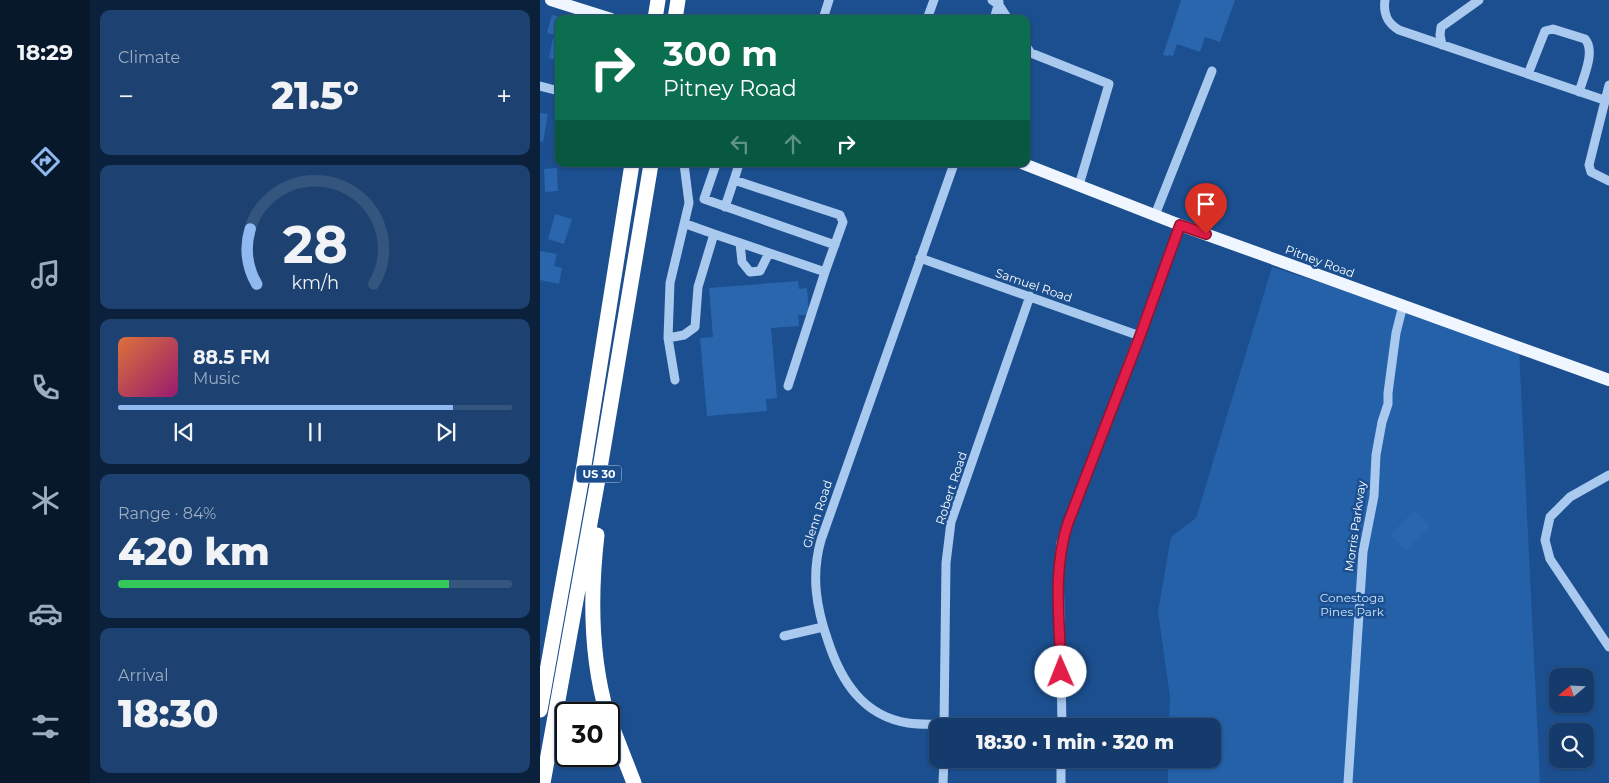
<!DOCTYPE html>
<html lang="en">
<head>
<meta charset="utf-8">
<style>
  body { margin:0; font-family:Montserrat,sans-serif; background:#1d4271; color:#f1f3f6; height:100vh; display:flex; flex-direction:column; font-size:19px; white-space:nowrap }
  * { box-sizing:border-box; margin:0 }
  p { font-size:16px; color:#9dadc1 }
  .icon { flex:none; width:28px; height:28px; fill:none; stroke:currentColor; stroke-width:2; stroke-linecap:round; stroke-linejoin:round }
  .map { position:relative; flex:1; overflow:hidden }
  .drawer { display:flex; flex-direction:column; gap:10px; padding:10px; background:#0b203b; width:450px }
  .drawer>* { flex:none }
  .hud { position:absolute; left:15px; top:15px; width:475px; height:152px; border-radius:10px; box-shadow:0 1px 4px #0004,0 0 0 1px #33557e; background:#0b6e4f; color:#fff; overflow:hidden }
  .needle { width:32px; rotate:251deg }
  .controls { position:absolute; left:1009px; top:668px; display:grid; gap:10px }
  .controls a { display:grid; place-items:center; width:45px; height:45px; border-radius:10px; background:#143b6b; box-shadow:0 1px 4px #0004,0 0 0 1px #33557e; font-size:25px }
  .speed { position:absolute; left:15px; top:702px; display:flex; gap:10px; font-size:25px; font-weight:700; text-align:center }
  .speed>* { display:grid; place-content:center; width:65px; height:65px; border-radius:50%; background:#143b6b; box-shadow:0 1px 4px #0004,0 0 0 1px #33557e; line-height:1 }
  .speed .limit { border:2px solid #111; border-radius:8px; background:#fff; color:#111 }
  .pin { position:absolute; display:grid; place-items:center; width:42px; height:42px; color:#fff; margin:-51px -21px; border-radius:50% 50% 50% 0; rotate:-45deg; box-shadow:0 0 5px #0007 }
  .pin .icon { rotate:45deg }
  .me { position:absolute; width:55px; margin:-28px; rotate:359deg; stroke-linejoin:round; filter:drop-shadow(0 0 4px #0008) }
  .turn { display:flex; align-items:center; gap:18px; height:105px; padding:0 25px; font-size:22px }
  .turn .icon { width:65px; height:65px; stroke-width:2.5 }
  .turn b { display:block; font-size:35px; line-height:42px }
  .lanes { display:flex; align-items:center; height:48px; padding:0 25px; background:#0003; justify-content:center; gap:25px; direction:ltr }
  .lanes .off { opacity:.35 }
  .big { font-size:38px; font-weight:800; line-height:1.1 }
  .drawer .card { flex:1; display:flex; flex-direction:column; justify-content:center; gap:8px; min-width:0; padding:0 18px; border-radius:10px; background:#1d4271 }
  .drawer .dial { align-items:center; gap:0 }
  .dial svg { height:130px; overflow:visible; fill:none; stroke:#33557e; stroke-width:7; stroke-linecap:round; text-anchor:middle }
  .dial text { fill:#f1f3f6; stroke:none }
  .song { display:flex; align-items:center; gap:15px }
  .cover { width:60px; height:60px; border-radius:8px; background:linear-gradient(135deg,hsl(20 70% 55%),hsl(320 70% 35%)) }
  .played { height:5px; border-radius:2px; background:linear-gradient(90deg,#90b9f0 85%,#33557e 85%) }
  .keys { display:flex; justify-content:space-around; direction:ltr }
  .heat { display:flex; justify-content:space-between; align-items:center; font-size:28px; direction:ltr }
  .charge { height:8px; border-radius:4px; background:linear-gradient(90deg,#34c759 84%,#33557e 0) }
  .trip { position:absolute; left:389px; top:718px; width:292px; height:50px; border-radius:10px; background:#143b6b; box-shadow:0 1px 4px #0004,0 0 0 1px #33557e; font-weight:800; line-height:50px; text-align:center }
  main { display:flex; flex:1; min-height:0 }
  .tabs { display:flex; flex-direction:column; width:90px; justify-content:space-around; align-items:center; background:#08182b; color:#9dadc1 }
  .tabs .icon { width:35px; height:35px }
  .tabs .active { color:#90b9f0 }
  .tabs b { font-size:22px; color:#f1f3f6 }
  .map>svg:first-child { display:block }
  .green { fill:#2461a8 }
  .building { fill:#2a66ad }
  .lines { fill:none; stroke-linecap:round; stroke-linejoin:round }
  .minor { stroke:#a9c9ee; stroke-width:9 }
  .major { stroke:#f0f6ff; stroke-width:12 }
  .highway { stroke:#fff; stroke-width:15 }
  .route-casing { stroke:#92132f; stroke-width:12 }
  .route { stroke:#e11d48; stroke-width:9 }
  .labels { text-anchor:middle; dominant-baseline:central; stroke-width:5; stroke-linejoin:round; paint-order:stroke }
  .shield { fill:#1b4f8f; stroke:#bbcadd; stroke-width:1 }
  .shield-label { font-size:11px; font-weight:bold; fill:#fff }
  .street-label { font-size:12px; fill:#fff; stroke:#1b4f8f }
  .park-label { font-size:12px; fill:#cfe3fa; stroke:#1b4f8f }
</style>
</head>
<body>
<main>
<nav class="tabs">
<b>18:29</b>
<svg class="icon active" aria-label="directions" viewBox="0 0 24 24"><path d="M12 3l9 9-9 9-9-9zM9 14v-3h6M13 9l2 2-2 2"/></svg>
<svg class="icon" aria-label="music" viewBox="0 0 24 24"><path d="M9 18V5l10-2v13"/><circle cx="6" cy="18" r="3"/><circle cx="16" cy="16" r="3"/></svg>
<svg class="icon" aria-label="phone" viewBox="0 0 24 24"><path d="M5 4h4l2 5-3 2q2 4 5 5l2-3 5 2v4C11 20 4 13 5 4z"/></svg>
<svg class="icon" aria-label="climate" viewBox="0 0 24 24"><path d="M12 3v18M4 7l16 10M4 17L20 7"/></svg>
<svg class="icon" aria-label="car" viewBox="0 0 24 24"><path d="M5 17H2v-5l4-1 3-4h7l3 4 3 1v5h-3M9 17h6M6 11h13"/><circle cx="7" cy="17" r="2"/><circle cx="17" cy="17" r="2"/></svg>
<svg class="icon" aria-label="filters" viewBox="0 0 24 24"><path d="M4 7h16M4 17h16"/><circle cx="9" cy="7" r="2"/><circle cx="15" cy="17" r="2"/></svg>
</nav>
<section class="drawer">
<div class="card"><p>Climate</p>
<div class="heat"><a>−</a><b class="big">21.5°</b><a>+</a></div>
</div>
<div class="card dial"><svg viewBox="0 0 100 80">
<path d="M14 69A42 42 0 1 1 86 69"/>
<path d="M14 69A42 42 0 0 1 10 35" stroke="#90b9f0"/>
<text x="50" y="56" font-size="32" font-weight="700">28</text>
<text x="50" y="72" font-size="11">km/h</text>
</svg></div>
<div class="card">
<div class="song"><i class="cover"></i><div><b>88.5 FM</b><p>Music</p></div></div>
<div class="played"></div>
<div class="keys"><svg class="icon" aria-label="previous" viewBox="0 0 24 24"><path d="M18 5L8 12l10 7zM5 5v14"/></svg><svg class="icon" aria-label="pause" viewBox="0 0 24 24"><path d="M8 5v14M16 5v14"/></svg><svg class="icon" aria-label="next" viewBox="0 0 24 24"><path d="M6 5l10 7-10 7zM19 5v14"/></svg></div>
</div>
<div class="card"><p>Range · 84%</p><b class="big">420 km</b><div class="charge"></div></div>
<div class="card"><p>Arrival</p><b class="big">18:30</b></div>
</section>
<div class="map">
<svg width="1069" height="783" viewBox="0 0 1069 783">
  <rect width="100%" height="100%" fill="#1b4f8f"/>
  <path class="green" d="M732 267 979 347 1000 783H628V759H672V726H629L630 697 618 612 631 537 656 518Z"/>
  <path class="building" d="M641 0H695L680 42 665 37 660 52 637 44 633 56 629 55 628 56 623 55Z
    M12 15 23 18 19 19V36L7 33Z
    M13 38 19 39V61L9 58Z
    M0 113 8 114 3 142 0 141Z
    M17 168 18 191 5 192 4 169Z
    M15 214 32 219 24 244 8 239Z
    M0 251 17 254 14 266 22 268 19 284 0 280Z
    M258 281 259 289 267 288 269 315H258L259 326 231 328 237 398 226 399 227 411 167 416 160 338 173 337 169 288Z
    M874 511 890 526 866 550 850 535Z"/>
  <g class="lines">
    <path class="minor" d="M452 0 459 5 468 19
      M845 0C843 14 847 23 859 30L1064 100
      M283 19 289 0
      M387 19 394 0
      M454 19 459 2
      M902 45 900 35 901 27 939 0
      M486 46 491 53 569 84 539 185
      M988 74 1005 31 1013 29 1045 39C1056 51 1043 78 1039 92
      M1069 85 1049 165 1051 172 1069 181
      M0 86 19 91
      M144 164 149 203 130 283 128 338 144 335 155 327 158 287 174 234 285 272 303 222 300 215 194 180 199 164
      M176 164 164 199 295 245
      M414 164 281 540C271 575 276 607 288 641 301 681 323 716 368 723 381 725 394 724 407 724 436 725 465 726 494 726
      M185 207 194 180
      M615 215 672 71
      M146 224 174 234
      M200 243 202 262 210 272 220 271 229 253
      M380 258 600 336
      M128 338 135 380
      M248 386 285 272
      M1069 475 1030 497 1010 517 1005 540 1010 559 1069 647
      M244 636 283 627
      M404 726 406 563 411 522 490 296
      M522 726 519 564 521 543 640 225
      M403 783 404 759
      M521 783V759
      M808 783 823 552 834 496 836 455 842 422 848 404V393L856 333 863 305"/>
    <path class="major" d="M11 0 71 19
      M484 164 640 225 1069 380"/>
    <path class="highway" d="M115 19 118 0
      M135 19 138 0
      M57 535C50 595 50 655 67 714
      M0 710 44 465 92 164
      M69 719 94 783
      M3 783 60 468 111 164"/>
  </g>
  <g class="lines">
    <defs>
      <path id="route" d="M521 672C520 623 512 570 528 523L600 336 640 225 666 234"/>
    </defs>
    <use href="#route" class="route-casing"/>
    <use href="#route" class="route"/>
  </g>
  <g class="labels">
    <rect class="shield" x="36.5" y="465.5" width="45" height="17" rx="4"/>
    <g class="shield-label">
      <text x="59" y="474">US 30</text>
    </g>
    <g class="street-label">
      <text transform="translate(780 261) rotate(20)">Pitney Road</text>
      <text transform="translate(494 285) rotate(19)">Samuel Road</text>
      <text transform="translate(411 488) rotate(-72)">Robert Road</text>
      <text transform="translate(277 514) rotate(-72)">Glenn Road</text>
      <text transform="translate(815 526) rotate(-82)">Morris Parkway</text>
    </g>
    <g class="park-label">
      <text x="812" y="597">Conestoga<tspan x="812" dy="14">Pines Park</tspan></text>
    </g>
  </g>
</svg>
<div class="controls">
<a><svg class="needle" viewBox="-14 -14 28 28"><path d="M0-13l5 13h-10z" fill="#e53935"/><path d="M0 13l5-13h-10z" fill="#9dadc1"/></svg></a>
<a><svg class="icon" aria-label="search" viewBox="0 0 24 24"><circle cx="10" cy="10" r="6"/><path d="M15 15l6 6"/></svg></a>
</div>
<div class="speed"><div class="limit">30</div></div>
<div class="pin" style="left:666px;top:234px;background:#d93025"><svg class="icon" aria-label="arrive" viewBox="0 0 24 24"><path d="M6 21V4h12l-3 4 3 4H6"/></svg></div>
<svg class="me" style="left:521px;top:672px" viewBox="-20 -20 40 40"><circle r="19" fill="#fff"/><path d="M0-13L10 11 0 6-10 11z" fill="#e11d48"/></svg>
<div class="trip">18:30 · 1 min · 320 m</div>
<div class="hud">
<div class="turn"><svg class="icon" aria-label="right" viewBox="0 0 24 24"><path d="M7 20v-9h11M14 6l5 5-5 5"/></svg><div><b>300 m</b>Pitney Road</div></div>
<div class="lanes"><svg class="icon off" aria-label="left" viewBox="0 0 24 24"><path d="M17 20v-9H6M10 6l-5 5 5 5"/></svg><svg class="icon off" aria-label="ahead" viewBox="0 0 24 24"><path d="M12 20V5M6 11l6-6 6 6"/></svg><svg class="icon" aria-label="right" viewBox="0 0 24 24"><path d="M7 20v-9h11M14 6l5 5-5 5"/></svg></div>
</div>
</div>
</main>
</body>
</html>
